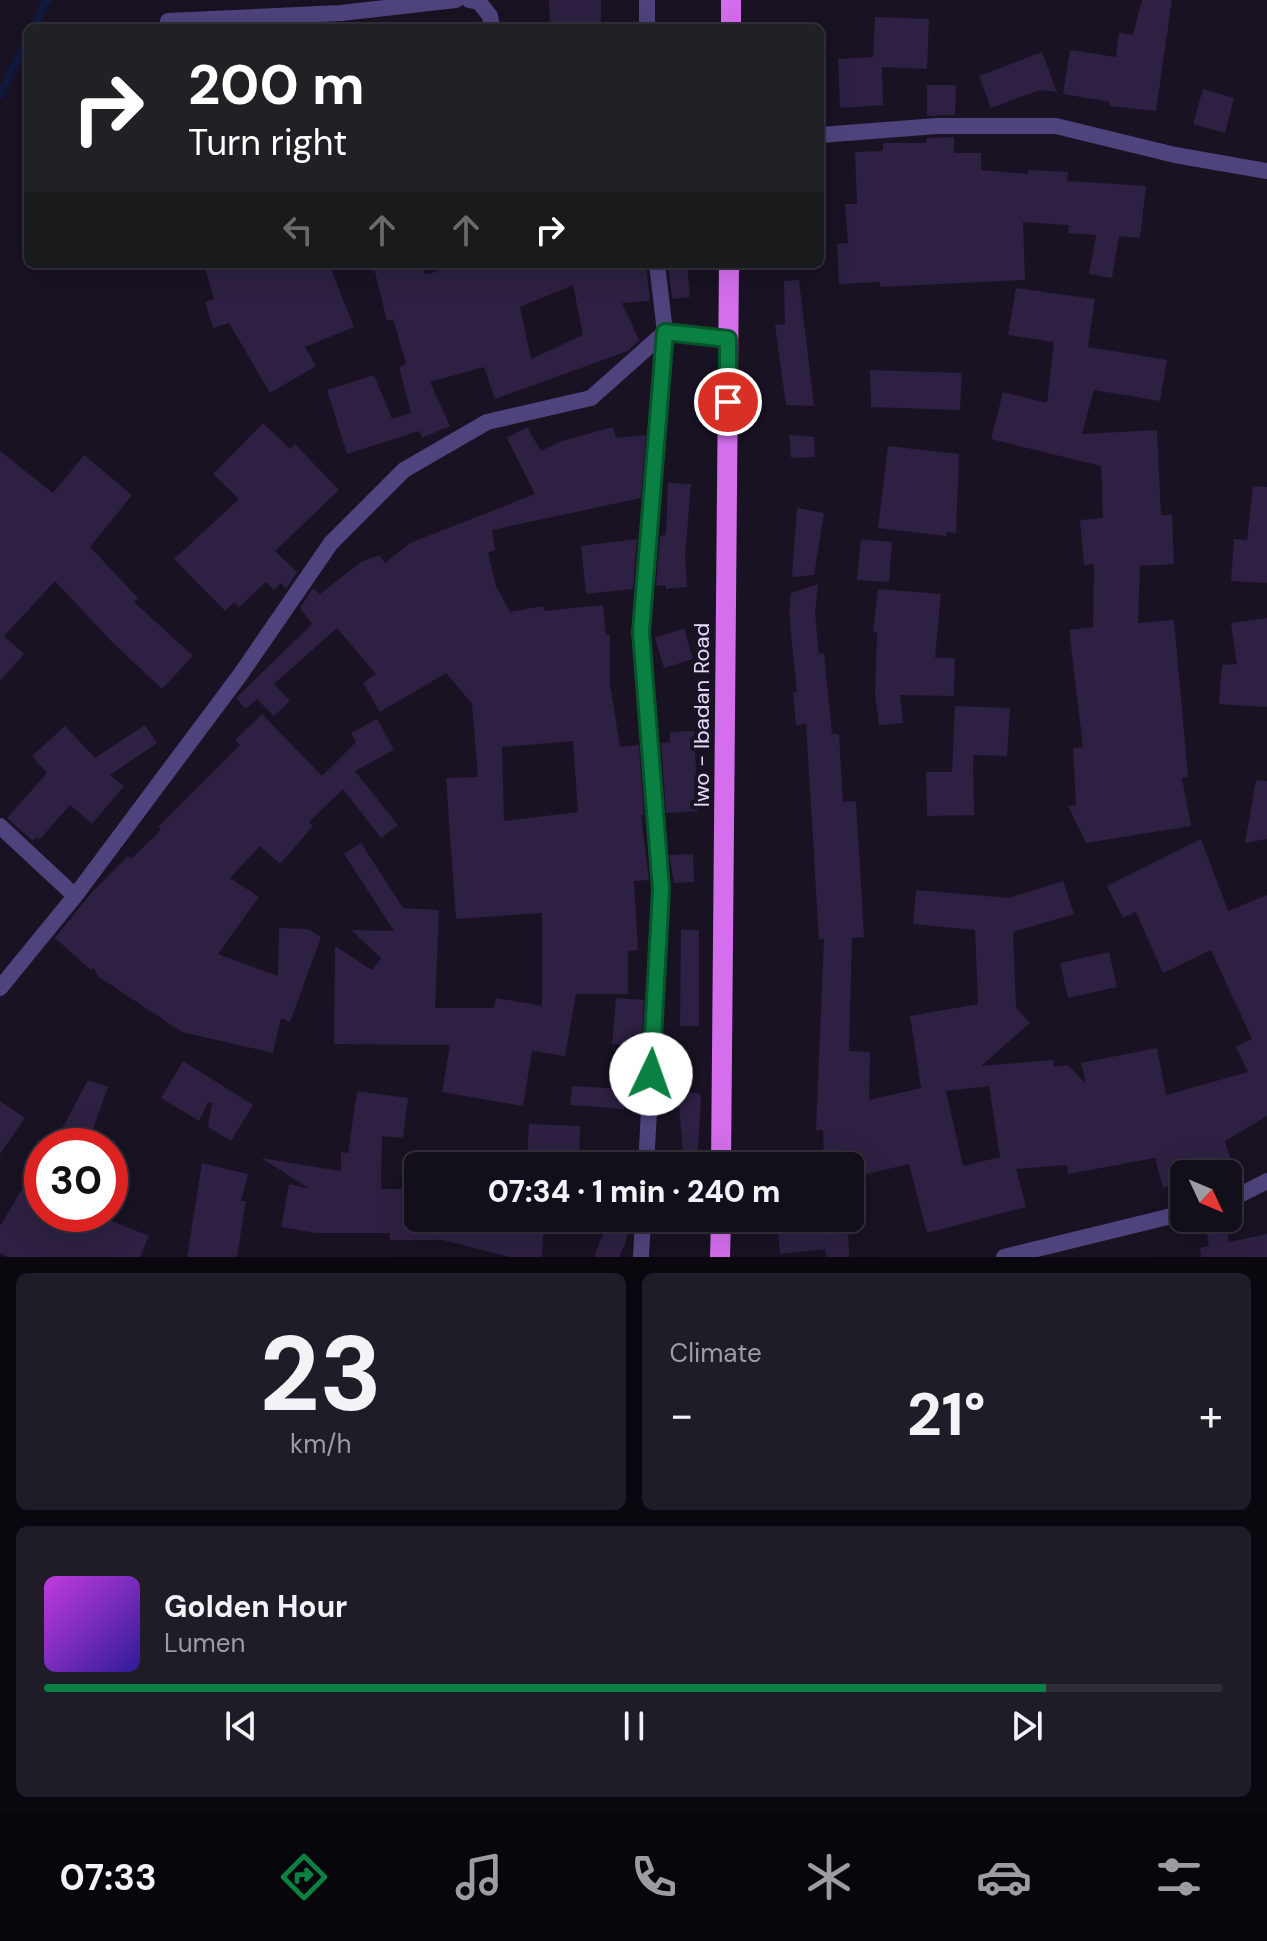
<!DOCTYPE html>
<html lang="en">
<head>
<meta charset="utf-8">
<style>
  body { margin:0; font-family:"DM Sans",sans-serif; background:#1f1c27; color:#f1f3f6; height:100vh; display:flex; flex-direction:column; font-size:30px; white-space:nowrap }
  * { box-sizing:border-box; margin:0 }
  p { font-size:26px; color:#9c9ca2 }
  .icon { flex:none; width:44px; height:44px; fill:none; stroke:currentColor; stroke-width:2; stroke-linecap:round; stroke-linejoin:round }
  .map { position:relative; height:1257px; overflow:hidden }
  .panel { display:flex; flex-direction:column; gap:16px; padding:16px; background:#0a080e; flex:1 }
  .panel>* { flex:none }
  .top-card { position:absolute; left:24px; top:24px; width:800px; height:244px; border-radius:12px; box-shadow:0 8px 32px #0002,0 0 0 2px #312e39; background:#202124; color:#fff; overflow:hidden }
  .needle { width:52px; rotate:134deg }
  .fabs { position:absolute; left:1170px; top:1160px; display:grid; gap:16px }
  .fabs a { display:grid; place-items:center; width:72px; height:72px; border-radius:12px; background:#120e1a; box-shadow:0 8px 32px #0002,0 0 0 2px #312e39; font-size:40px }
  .speed { position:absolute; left:24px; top:1128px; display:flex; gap:16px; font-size:40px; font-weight:700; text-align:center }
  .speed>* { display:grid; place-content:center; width:104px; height:104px; border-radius:50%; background:#120e1a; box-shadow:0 8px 32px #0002,0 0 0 2px #312e39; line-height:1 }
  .speed .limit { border:12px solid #d22; background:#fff; color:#111 }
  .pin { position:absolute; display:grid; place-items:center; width:68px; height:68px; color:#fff; margin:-34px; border:4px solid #fff; border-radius:50%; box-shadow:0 2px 8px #0007 }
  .me { position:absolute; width:88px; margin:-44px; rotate:3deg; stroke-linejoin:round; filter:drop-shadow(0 0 6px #0008) }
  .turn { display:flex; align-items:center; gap:28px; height:168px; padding:0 32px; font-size:36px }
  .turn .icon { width:104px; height:104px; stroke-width:2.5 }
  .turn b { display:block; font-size:56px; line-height:68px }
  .lanes { display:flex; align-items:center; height:76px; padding:0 32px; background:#0003; justify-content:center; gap:40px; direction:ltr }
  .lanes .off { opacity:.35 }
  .big { font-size:60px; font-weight:800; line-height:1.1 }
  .panel .widget { flex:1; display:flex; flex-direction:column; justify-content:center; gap:12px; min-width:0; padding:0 28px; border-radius:12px; background:#1f1c27 }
  .panel .dial { align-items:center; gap:0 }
  .dial b { font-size:104px; line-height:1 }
  .song { display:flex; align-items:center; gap:24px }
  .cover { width:96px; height:96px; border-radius:12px; background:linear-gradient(135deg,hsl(290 70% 55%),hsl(250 70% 35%)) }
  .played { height:8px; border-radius:4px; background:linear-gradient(90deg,#0b8043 85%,#312e39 85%) }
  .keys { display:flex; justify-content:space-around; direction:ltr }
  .heat { display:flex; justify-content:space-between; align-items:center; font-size:44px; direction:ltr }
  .panel .tiles { flex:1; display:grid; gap:16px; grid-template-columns:1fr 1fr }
  .widget:last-child { grid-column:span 2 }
  .trip { position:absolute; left:404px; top:1152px; width:460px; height:80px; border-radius:12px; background:#120e1a; box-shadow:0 8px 32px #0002,0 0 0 2px #312e39; font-weight:800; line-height:80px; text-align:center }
  .tabs { display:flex; height:128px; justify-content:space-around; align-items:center; background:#07060a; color:#9c9ca2 }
  .tabs .icon { width:56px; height:56px }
  .tabs .current { color:#0b8043 }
  .tabs b { font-size:36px; color:#f1f3f6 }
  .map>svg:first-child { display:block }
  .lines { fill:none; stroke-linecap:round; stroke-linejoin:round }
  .stream { stroke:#11193d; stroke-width:8 }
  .building { fill:#2d2042; fill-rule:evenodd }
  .minor { stroke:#4f437d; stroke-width:16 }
  .primary { stroke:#d46eec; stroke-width:20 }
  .route-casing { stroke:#07532c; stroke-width:20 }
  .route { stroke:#0b8043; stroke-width:14 }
  .labels { text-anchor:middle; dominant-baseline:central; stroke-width:8; stroke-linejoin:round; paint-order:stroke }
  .street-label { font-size:22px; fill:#e3d9fa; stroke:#181223 }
</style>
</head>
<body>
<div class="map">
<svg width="1267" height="1257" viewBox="0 0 1267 1257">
  <rect width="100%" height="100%" fill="#181223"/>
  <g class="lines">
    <path class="stream" d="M33 28 47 0
      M0 95 28 39"/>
  </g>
  <path class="building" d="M549 0H601V28H550Z
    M1142 0H1172L1156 111 1110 106V102L1063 94 1070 50 1116 57 1119 33 1133 35Z
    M875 17 929 19 927 69 882 67 883 105 840 108 838 59 873 57Z
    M1042 52 1057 92 1040 90 991 108 979 76Z
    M927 85H956L955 115 927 116Z
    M1203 89 1234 98 1225 133 1193 124Z
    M954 137V153H981V170L1028 174V170L1068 172 1067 181 1146 186 1140 238 1119 236 1112 278 1089 274 1096 235 1068 233 1069 225 1023 222 1025 280 880 287V282L839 284 837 244 848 243 845 204H857L855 152 883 151V143H926L927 138Z
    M204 264H329L354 327 305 347 316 366 270 393 229 323 213 328 205 302 214 299Z
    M373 264H422L425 275 461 264H646L650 301 622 303 639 340 628 351 495 399 484 367 430 382 450 426 422 438 419 431 347 454 327 390 374 375 392 419 411 413 399 367 406 364 393 319 387 321ZM573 285 583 335 531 359 520 307Z
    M668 264H687L690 297 672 299Z
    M799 280 814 406 786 405 775 325 785 324 784 281Z
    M1016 288 1095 299 1088 347 1167 360 1160 401 1094 390 1082 434 1157 430 1161 515H1172L1174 564 1140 566 1138 623 1174 620 1188 777 1182 778 1191 826 1086 843 1068 806 1076 805 1073 748 1083 747 1069 630 1093 627 1094 564 1084 565 1080 520 1103 518 1101 466 991 439 1003 392 1047 403 1054 342 1008 335Z
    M870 370 962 373 960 410 871 407Z
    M263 423 290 449 295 444 339 490 275 551 297 572 286 589 281 583 274 590 266 582 239 607 234 602 225 611 174 559 239 499 213 474Z
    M527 427 541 451 559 442 613 427 616 438 646 435 641 498 492 530 495 550 488 553 496 586 510 612 543 606 544 611 603 605 606 635H610V683L620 747 639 745 644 815H641L649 880 634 881 638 950 628 951V994H576L565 1056 532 1051 523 1106 442 1092 450 1045 334 1044 335 946 372 970 381 958 351 930 394 931 344 854 361 843 403 908 439 910 435 1008H494L496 998 542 1006V913L456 919 446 778 478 777 472 704 446 673 380 712 363 683 376 674 337 628 274 684 290 701 274 716 257 699 246 709 236 698 312 624 300 608 313 588 320 594 361 562 379 555 385 563 410 543 535 494 507 438ZM573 741 578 812 504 821 502 747Z
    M789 435 814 437 815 457 791 458Z
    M888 446 959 454 956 533 947 532 946 536 878 528Z
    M0 451 53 493 84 455 132 495 90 547 138 598 134 602 193 656 162 689 111 641 55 581 4 636 24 654 0 681Z
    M668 483 691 484 685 556 687 587 666 589 665 585 656 586 660 536 666 535Z
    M1253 486 1267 487V583L1231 581 1234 539 1247 540Z
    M797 508 824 513 814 575 792 577Z
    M637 539 633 589 586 594 581 546Z
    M861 539 892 542 889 582 857 580Z
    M818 584 815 613 819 654 824 653 832 734H839L843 802 856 801 864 937 852 938 849 1051 870 1052 869 1100 921 1088 910 1016 978 1004 975 930 913 924 916 890 1009 898 1063 881 1074 914 1013 932 1016 1007 1030 1023 981 1066 1053 1060 1054 1067 1068 1065 1086 1084 1081 1063 1157 1048 1166 1095 1248 1072 1236 1047 1252 1039 1211 950 1163 973 1136 912 1123 918 1107 886 1201 839 1228 911 1267 895V1116L1225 1141 1234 1169 1217 1174H1184V1182L1163 1188 1155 1158 1068 1174 1067 1165 1016 1169 1026 1207 927 1233 909 1164 850 1178V1166H824L823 1130H816L824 939 819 940 806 724 796 725 793 693 797 692 789 613 791 593ZM989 1086 1000 1157 963 1166 946 1091Z
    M878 589 941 594 935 658H955L954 696 900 695 903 723 879 725 875 695 877 633 873 632Z
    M1267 618V707L1219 704 1222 665 1237 664 1231 623Z
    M684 628 693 659 664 668 655 638Z
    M955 706 1010 708 1007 756 973 755 974 815 927 816 926 772H952Z
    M262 714 322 776 356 742 351 733 377 719 394 750 355 771 398 825 381 838 343 789 309 822 313 826 280 864 260 846 230 878 259 897 218 954 278 976 279 928 308 929 321 937 290 1022 281 1018 273 1053 182 1032 99 977 93 968 91 970 55 938 92 892 128 856 131 859 161 830 158 827 240 745 235 740Z
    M145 725 157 743 110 775 124 786 92 824 70 805 39 840 37 837 33 841 7 818 47 773 32 756 65 726 95 758Z
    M694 731 698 811 666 813 661 743 670 742V732Z
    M1256 780 1267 781V839L1245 843Z
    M693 854 694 882 674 883 669 855Z
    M681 930H699V1026H680Z
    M1109 952 1117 987 1068 998 1060 963Z
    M616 998 644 1000 642 1046 612 1044Z
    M183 1061 253 1105 231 1141 208 1127 212 1103 208 1102 199 1121 161 1098Z
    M88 1080 108 1087 87 1146H53Z
    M572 1086 625 1089 624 1109 570 1105Z
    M357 1091 408 1098 403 1138 382 1136 381 1189H418V1218L544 1219 542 1257H510L443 1240H390V1233H315L281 1227 289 1184 310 1189 261 1158 341 1171V1152L348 1153Z
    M678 1093H698L701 1097 697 1166H684Z
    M0 1101 25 1118 0 1154Z
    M529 1124 580 1126 579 1164 527 1162Z
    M202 1163 248 1174 241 1201H246L237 1257H187Z
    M22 1189 42 1201V1214H116L112 1221 149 1236 140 1257H7L0 1253V1226Z
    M609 1218 631 1223 625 1244 619 1257H594Z
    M825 1218H848L849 1257H826L825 1249 780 1254 778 1231 825 1226Z
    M1226 1229 1229 1242 1267 1234V1257H1201L1200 1248 1209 1246 1207 1234Z"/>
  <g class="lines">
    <path class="minor" d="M469 0 479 2 490 16 492 28
      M168 21 341 13 456 0
      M647 28V0
      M820 135 937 126H1056L1175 155 1267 171
      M0 826 75 896
      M0 988 75 896 240 675 331 543 404 470 487 422 591 398 665 332 728 339
      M646 1166 661 889 641 632 665 332 657 264
      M1228 1201 1267 1181
      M641 1257 643 1218
      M1004 1257 1184 1213"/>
    <path class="primary" d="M731 28V0
      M721 1166 729 264
      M720 1257 721 1218"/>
  </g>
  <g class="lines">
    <defs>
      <path id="route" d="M651 1074 661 889 641 632 665 332 728 339V402"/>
    </defs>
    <use href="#route" class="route-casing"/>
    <use href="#route" class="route"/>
  </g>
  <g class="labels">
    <g class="street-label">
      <text transform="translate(701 715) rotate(-90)">Iwo - Ibadan Road</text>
    </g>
  </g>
</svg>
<div class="fabs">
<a><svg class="needle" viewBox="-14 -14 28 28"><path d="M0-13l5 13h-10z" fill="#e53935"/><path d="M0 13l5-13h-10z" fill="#9c9ca2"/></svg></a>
</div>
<div class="speed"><div class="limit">30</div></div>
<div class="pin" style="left:728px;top:402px;background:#d93025"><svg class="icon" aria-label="arrive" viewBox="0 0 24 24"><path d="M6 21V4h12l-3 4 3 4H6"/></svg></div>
<svg class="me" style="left:651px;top:1074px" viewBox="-20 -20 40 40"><circle r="19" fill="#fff"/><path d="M0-13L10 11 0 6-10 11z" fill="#0b8043"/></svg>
<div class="trip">07:34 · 1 min · 240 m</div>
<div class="top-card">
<div class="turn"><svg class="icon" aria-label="right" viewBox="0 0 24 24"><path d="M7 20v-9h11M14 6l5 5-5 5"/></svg><div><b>200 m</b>Turn right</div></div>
<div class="lanes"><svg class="icon off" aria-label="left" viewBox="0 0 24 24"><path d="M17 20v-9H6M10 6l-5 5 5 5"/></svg><svg class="icon off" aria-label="ahead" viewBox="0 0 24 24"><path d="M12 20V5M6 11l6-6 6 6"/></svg><svg class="icon off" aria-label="ahead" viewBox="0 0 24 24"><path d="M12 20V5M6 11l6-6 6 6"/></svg><svg class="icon" aria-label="right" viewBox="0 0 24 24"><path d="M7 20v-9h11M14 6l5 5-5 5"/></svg></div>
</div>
</div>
<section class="panel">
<div class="tiles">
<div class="widget dial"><b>23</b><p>km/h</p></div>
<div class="widget"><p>Climate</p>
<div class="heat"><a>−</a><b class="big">21°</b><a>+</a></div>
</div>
<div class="widget">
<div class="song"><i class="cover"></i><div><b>Golden Hour</b><p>Lumen</p></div></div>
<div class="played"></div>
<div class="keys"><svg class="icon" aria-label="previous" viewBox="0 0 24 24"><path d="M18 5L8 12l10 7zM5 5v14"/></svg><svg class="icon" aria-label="pause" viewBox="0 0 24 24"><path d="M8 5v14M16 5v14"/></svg><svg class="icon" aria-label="next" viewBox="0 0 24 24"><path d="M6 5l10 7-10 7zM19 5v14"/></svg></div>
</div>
</div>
</section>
<nav class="tabs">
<b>07:33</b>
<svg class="icon current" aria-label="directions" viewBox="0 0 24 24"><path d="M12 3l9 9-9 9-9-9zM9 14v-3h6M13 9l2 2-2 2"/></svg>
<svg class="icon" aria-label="music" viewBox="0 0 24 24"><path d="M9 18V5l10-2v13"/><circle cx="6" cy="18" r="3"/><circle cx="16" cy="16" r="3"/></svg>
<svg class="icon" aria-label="phone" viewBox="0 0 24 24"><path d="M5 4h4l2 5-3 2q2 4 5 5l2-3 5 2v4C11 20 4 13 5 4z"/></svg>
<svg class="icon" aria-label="climate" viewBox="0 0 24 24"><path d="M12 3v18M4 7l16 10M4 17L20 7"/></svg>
<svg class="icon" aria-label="car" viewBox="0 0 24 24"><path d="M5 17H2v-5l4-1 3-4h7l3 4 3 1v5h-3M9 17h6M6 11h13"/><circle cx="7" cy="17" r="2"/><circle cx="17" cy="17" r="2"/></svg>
<svg class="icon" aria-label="filters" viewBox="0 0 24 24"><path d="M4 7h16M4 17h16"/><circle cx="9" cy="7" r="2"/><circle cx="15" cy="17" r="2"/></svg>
</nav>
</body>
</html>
